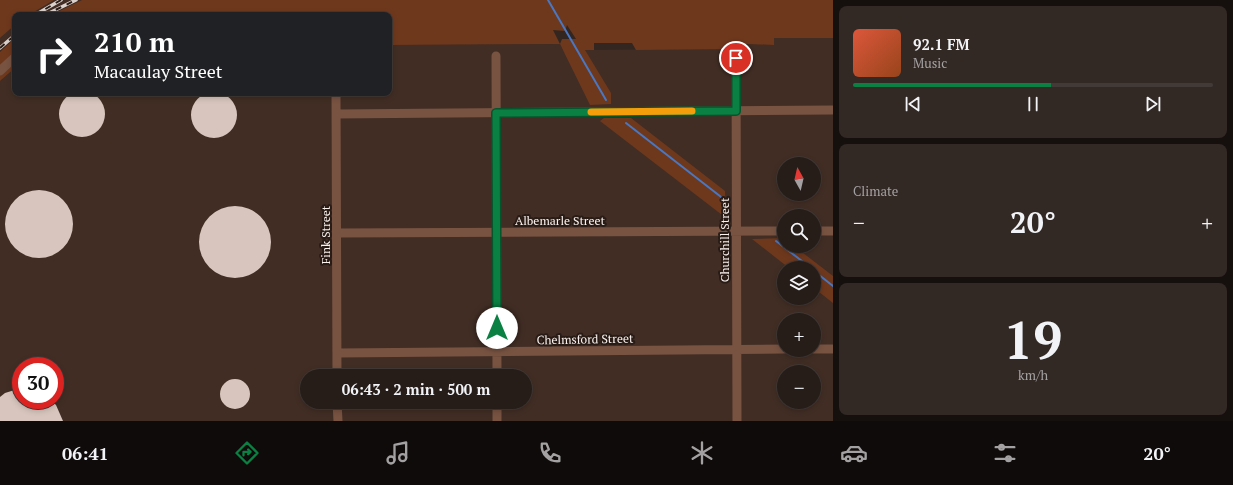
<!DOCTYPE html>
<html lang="en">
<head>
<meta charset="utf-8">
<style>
  body { margin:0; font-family:"PT Serif",serif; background:#322925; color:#f1f3f6; height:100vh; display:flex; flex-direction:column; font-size:15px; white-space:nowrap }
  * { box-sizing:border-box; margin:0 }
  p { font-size:13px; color:#a4a1a2 }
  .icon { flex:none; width:22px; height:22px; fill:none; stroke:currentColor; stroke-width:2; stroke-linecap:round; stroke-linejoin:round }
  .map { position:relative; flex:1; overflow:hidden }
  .drawer { display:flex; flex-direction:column; gap:6px; padding:6px; background:#150f0d; width:400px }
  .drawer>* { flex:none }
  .banner { position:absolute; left:12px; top:12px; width:380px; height:84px; border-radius:8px; box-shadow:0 2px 6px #0003,0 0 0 1px #423a37; background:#202124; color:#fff; overflow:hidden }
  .needle { width:26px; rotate:352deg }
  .controls { position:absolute; left:777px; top:157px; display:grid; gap:8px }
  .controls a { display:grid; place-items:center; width:44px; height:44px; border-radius:50%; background:#261c18; box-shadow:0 2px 6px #0003,0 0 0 1px #423a37; font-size:20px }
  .speed { position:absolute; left:12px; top:357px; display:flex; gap:8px; font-size:20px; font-weight:700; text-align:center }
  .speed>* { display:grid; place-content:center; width:52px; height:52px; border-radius:50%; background:#261c18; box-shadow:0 2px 6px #0003,0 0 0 1px #423a37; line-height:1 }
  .speed .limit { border:6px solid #d22; background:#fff; color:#111 }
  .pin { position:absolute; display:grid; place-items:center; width:34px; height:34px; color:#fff; margin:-17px; border:2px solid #fff; border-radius:50%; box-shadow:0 1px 4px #0007 }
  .me { position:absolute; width:44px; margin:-22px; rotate:0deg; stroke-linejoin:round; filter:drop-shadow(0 0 3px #0008) }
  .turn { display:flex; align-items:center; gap:14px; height:84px; padding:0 16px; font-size:18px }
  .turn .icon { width:52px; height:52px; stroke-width:2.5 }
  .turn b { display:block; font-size:28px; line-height:34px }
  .big { font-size:30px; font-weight:700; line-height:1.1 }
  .drawer .tile { flex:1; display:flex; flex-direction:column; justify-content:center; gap:6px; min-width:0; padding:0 14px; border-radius:8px; background:#322925 }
  .drawer .dial { align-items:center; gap:0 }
  .dial b { font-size:52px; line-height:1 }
  .song { display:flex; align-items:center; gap:12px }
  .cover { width:48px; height:48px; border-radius:6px; background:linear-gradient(135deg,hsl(10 70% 55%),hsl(20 70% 35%)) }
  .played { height:4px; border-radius:2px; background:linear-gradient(90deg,#0b8043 55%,#423a37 55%) }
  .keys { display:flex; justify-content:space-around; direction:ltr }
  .heat { display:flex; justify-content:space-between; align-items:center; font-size:22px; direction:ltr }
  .trip { position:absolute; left:300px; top:369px; width:232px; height:40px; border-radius:20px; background:#261c18; box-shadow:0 2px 6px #0003,0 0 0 1px #423a37; font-weight:700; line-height:40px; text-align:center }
  .tab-bar { display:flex; height:64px; justify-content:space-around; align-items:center; background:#0f0b0a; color:#a4a1a2 }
  .tab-bar .icon { width:28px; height:28px }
  .tab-bar .current { color:#0b8043 }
  .tab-bar b { font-size:18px; color:#f1f3f6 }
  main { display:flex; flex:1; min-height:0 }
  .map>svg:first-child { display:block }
  .built { fill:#412d24; fill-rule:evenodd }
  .green { fill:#6e381d; fill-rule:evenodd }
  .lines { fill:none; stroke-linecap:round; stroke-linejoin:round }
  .stream { stroke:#4977c2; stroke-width:2 }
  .building { fill:#d8c6be }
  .minor { stroke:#785342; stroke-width:9 }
  .rail-casing { stroke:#dbd1cc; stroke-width:3.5 }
  .rail { stroke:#291c17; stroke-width:2; stroke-dasharray:6; stroke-linecap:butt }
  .route-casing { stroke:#07532c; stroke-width:10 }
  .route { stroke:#0b8043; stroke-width:7 }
  .slow { stroke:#f59e0b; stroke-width:7 }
  .labels { text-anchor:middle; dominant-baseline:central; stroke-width:4; stroke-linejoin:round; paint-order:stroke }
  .street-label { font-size:12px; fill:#fcf2ee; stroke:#291c17 }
</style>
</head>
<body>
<main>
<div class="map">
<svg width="833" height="421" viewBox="0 0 833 421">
  <rect width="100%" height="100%" fill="#332620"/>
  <path class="built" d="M54 0H82L51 15H29Z
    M15 25V38L0 52V38Z
    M774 38H833V421H0V81L15 68V93H389V45L560 44 563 50 745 49V44L773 45ZM784 164H814V194H784ZM784 216H814V246H784ZM784 268H814V298H784ZM784 320H814V350H784ZM21 366H55V400H21ZM784 372H814V402H784ZM307 376H525V402H307Z"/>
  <path class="green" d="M0 0H54L29 15H15V25L0 38Z
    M82 0H833V38H774V45L745 44V49L636 50 632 43H594V50H585L611 93V104L590 105 560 44 389 45V15H51ZM567 25 576 39H562L560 44 553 30 565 31Z
    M15 38V68L0 81V52Z
    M604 118H631L725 191 726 218 600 121Z
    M784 238V246H794L833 276V303L814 288V268H789L752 239Z"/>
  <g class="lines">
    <path class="stream" d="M548 0 606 100
      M626 123 725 200
      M776 241 811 268
      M814 271 833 286"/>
  </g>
  <path class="building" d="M59 114a23 23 0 1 1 46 0a23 23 0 1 1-46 0Z
    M191 115a23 23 0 1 1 46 0a23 23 0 1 1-46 0Z
    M5 224a34 34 0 1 1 68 0a34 34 0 1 1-68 0Z
    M199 242a36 36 0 1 1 72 0a36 36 0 1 1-72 0Z
    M220 394a15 15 0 1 1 30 0a15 15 0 1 1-30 0Z
    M21 388V400H51L56 405 63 421H0V397L5 393Z"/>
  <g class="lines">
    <path class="minor" d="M496 56 497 376
      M736 59 737 421
      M0 71 15 57
      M336 93 337 376
      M336 114 833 110
      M814 231H833
      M337 233 784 231
      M814 349H833
      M337 353 784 349
      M337 402 338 421
      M497 402V421"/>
    <defs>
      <path id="rail" d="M35 15 61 0
        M45 15 76 0
        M0 48 15 35"/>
    </defs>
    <use href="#rail" class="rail-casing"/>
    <use href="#rail" class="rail"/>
  </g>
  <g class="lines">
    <defs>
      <path id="route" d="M497 328 496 113 736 111V58"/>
    </defs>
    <use href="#route" class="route-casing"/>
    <use href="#route" class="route"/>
    <path class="slow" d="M591 112 692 111"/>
  </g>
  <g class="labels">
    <g class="street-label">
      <text x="560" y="220">Albemarle Street</text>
      <text transform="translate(325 235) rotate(-90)">Fink Street</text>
      <text transform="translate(724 240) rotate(-90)">Churchill Street</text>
      <text transform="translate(585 339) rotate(-1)">Chelmsford Street</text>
    </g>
  </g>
</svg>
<div class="controls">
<a><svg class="needle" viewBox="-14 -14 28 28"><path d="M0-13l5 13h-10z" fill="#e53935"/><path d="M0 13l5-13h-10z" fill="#a4a1a2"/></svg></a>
<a><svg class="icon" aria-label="search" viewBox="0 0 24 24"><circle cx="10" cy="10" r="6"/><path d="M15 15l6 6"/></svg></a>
<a><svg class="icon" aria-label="layers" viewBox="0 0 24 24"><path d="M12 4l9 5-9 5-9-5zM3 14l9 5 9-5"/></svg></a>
<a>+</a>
<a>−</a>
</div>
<div class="speed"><div class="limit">30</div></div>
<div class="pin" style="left:736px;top:58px;background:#d93025"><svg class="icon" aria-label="arrive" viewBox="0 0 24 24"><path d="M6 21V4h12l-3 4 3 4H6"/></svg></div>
<svg class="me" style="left:497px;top:328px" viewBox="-20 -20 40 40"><circle r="19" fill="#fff"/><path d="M0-13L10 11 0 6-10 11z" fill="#0b8043"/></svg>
<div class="trip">06:43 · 2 min · 500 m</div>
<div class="banner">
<div class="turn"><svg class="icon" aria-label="right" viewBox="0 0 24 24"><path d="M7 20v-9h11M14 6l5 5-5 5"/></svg><div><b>210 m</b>Macaulay Street</div></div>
</div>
</div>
<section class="drawer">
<div class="tile">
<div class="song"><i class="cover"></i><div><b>92.1 FM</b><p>Music</p></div></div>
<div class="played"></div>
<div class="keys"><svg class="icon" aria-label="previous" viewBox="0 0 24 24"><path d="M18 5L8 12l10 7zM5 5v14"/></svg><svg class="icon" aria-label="pause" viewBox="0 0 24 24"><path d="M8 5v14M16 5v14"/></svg><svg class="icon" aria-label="next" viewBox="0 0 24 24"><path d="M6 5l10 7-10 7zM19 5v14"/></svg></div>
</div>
<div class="tile"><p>Climate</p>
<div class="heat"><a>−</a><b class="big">20°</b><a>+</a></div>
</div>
<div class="tile dial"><b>19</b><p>km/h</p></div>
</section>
</main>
<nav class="tab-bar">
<b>06:41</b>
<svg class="icon current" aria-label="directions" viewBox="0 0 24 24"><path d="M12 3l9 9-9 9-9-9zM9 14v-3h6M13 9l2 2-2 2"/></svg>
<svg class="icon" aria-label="music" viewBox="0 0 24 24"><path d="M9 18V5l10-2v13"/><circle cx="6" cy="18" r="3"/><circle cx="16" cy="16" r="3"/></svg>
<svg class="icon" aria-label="phone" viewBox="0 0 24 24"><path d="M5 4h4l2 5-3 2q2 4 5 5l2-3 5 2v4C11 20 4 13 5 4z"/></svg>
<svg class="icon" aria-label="climate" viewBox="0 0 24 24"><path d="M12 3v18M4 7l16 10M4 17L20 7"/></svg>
<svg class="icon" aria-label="car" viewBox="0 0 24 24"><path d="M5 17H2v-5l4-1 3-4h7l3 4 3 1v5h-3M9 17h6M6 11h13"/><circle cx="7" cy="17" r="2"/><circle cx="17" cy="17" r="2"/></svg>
<svg class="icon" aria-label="filters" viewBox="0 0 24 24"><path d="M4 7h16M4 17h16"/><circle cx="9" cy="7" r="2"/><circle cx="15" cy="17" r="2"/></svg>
<b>20°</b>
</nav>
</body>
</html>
